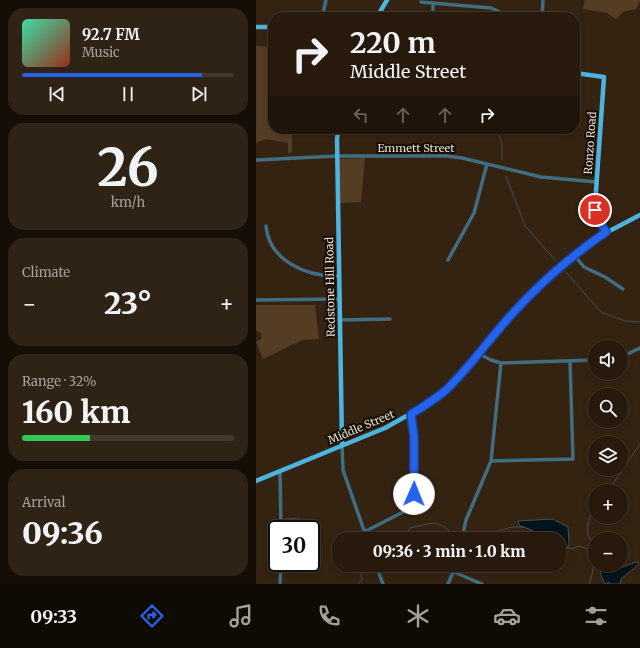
<!DOCTYPE html>
<html lang="en">
<head>
<meta charset="utf-8">
<style>
  body { margin:0; font-family:Merriweather,serif; background:#2f2316; color:#f1f3f6; height:100vh; display:flex; flex-direction:column; font-size:15px; white-space:nowrap }
  * { box-sizing:border-box; margin:0 }
  p { font-size:13px; color:#a4a19d }
  .icon { flex:none; width:22px; height:22px; fill:none; stroke:currentColor; stroke-width:2; stroke-linecap:round; stroke-linejoin:round }
  .map { position:relative; flex:1; overflow:hidden }
  .details { display:flex; flex-direction:column; gap:8px; padding:8px; background:#150e07; width:256px }
  .details>* { flex:none }
  .guide { position:absolute; left:12px; top:12px; width:312px; height:122px; border-radius:16px; box-shadow:0 2px 6px #0003,0 0 0 1px #43382e; background:#271a0d; color:#f1f3f6; overflow:hidden }
  .fabs { position:absolute; left:332px; top:340px; display:grid; gap:8px }
  .fabs a { display:grid; place-items:center; width:40px; height:40px; border-radius:50%; background:#271a0d; box-shadow:0 2px 6px #0003,0 0 0 1px #43382e; font-size:20px }
  .speed { position:absolute; left:12px; top:520px; display:flex; gap:8px; font-size:20px; font-weight:700; text-align:center }
  .speed>* { display:grid; place-content:center; width:52px; height:52px; border-radius:50%; background:#271a0d; box-shadow:0 2px 6px #0003,0 0 0 1px #43382e; line-height:1 }
  .speed .limit { border:2px solid #111; border-radius:6px; background:#fff; color:#111 }
  .pin { position:absolute; display:grid; place-items:center; width:34px; height:34px; color:#fff; margin:-17px; border:2px solid #fff; border-radius:50%; box-shadow:0 1px 4px #0007 }
  .me { position:absolute; width:44px; margin:-22px; rotate:1deg; stroke-linejoin:round; filter:drop-shadow(0 0 3px #0008) }
  .turn { display:flex; align-items:center; gap:14px; height:84px; padding:0 16px; font-size:18px }
  .turn .icon { width:52px; height:52px; stroke-width:2.5 }
  .turn b { display:block; font-size:28px; line-height:34px }
  .lanes { display:flex; align-items:center; height:38px; padding:0 16px; background:#0003; justify-content:center; gap:20px; direction:ltr }
  .lanes .off { opacity:.35 }
  .big { font-size:30px; font-weight:800; line-height:1.1 }
  .details .widget { flex:1; display:flex; flex-direction:column; justify-content:center; gap:6px; min-width:0; padding:0 14px; border-radius:16px; background:#2f2316 }
  .details .dial { align-items:center; gap:0 }
  .dial b { font-size:52px; line-height:1 }
  .song { display:flex; align-items:center; gap:12px }
  .cover { width:48px; height:48px; border-radius:6px; background:linear-gradient(135deg,hsl(160 70% 55%),hsl(10 70% 35%)) }
  .played { height:4px; border-radius:2px; background:linear-gradient(90deg,#2563eb 85%,#43382e 85%) }
  .keys { display:flex; justify-content:space-around; direction:ltr }
  .heat { display:flex; justify-content:space-between; align-items:center; font-size:22px; direction:ltr }
  .charge { height:6px; border-radius:3px; background:linear-gradient(90deg,#34c759 32%,#43382e 0) }
  .trip { position:absolute; left:76px; top:532px; width:234px; height:40px; border-radius:16px; background:#271a0d; box-shadow:0 2px 6px #0003,0 0 0 1px #43382e; font-weight:800; line-height:40px; text-align:center }
  .tab-bar { display:flex; height:64px; justify-content:space-around; align-items:center; background:#100a05; color:#a4a19d }
  .tab-bar .icon { width:28px; height:28px }
  .tab-bar .active { color:#2563eb }
  .tab-bar b { font-size:18px; color:#f1f3f6 }
  main { display:flex; flex:1; min-height:0 }
  .map>svg:first-child { display:block }
  .green { fill:#553d25 }
  .water { fill:#03131b; stroke:#474f52 }
  .lines { fill:none; stroke-linecap:round; stroke-linejoin:round }
  .stream { stroke:#474f52; stroke-width:1 }
  .minor { stroke:#406d82; stroke-width:3.5 }
  .major { stroke:#4db4df; stroke-width:4.5 }
  .route-casing { stroke:#184099; stroke-width:10 }
  .route { stroke:#2563eb; stroke-width:7 }
  .labels { text-anchor:middle; dominant-baseline:central; stroke-width:4; stroke-linejoin:round; paint-order:stroke }
  .street-label { font-size:11px; fill:#e7dbd1; stroke:#150e07 }
</style>
</head>
<body>
<main>
<section class="details">
<div class="widget">
<div class="song"><i class="cover"></i><div><b>92.7 FM</b><p>Music</p></div></div>
<div class="played"></div>
<div class="keys"><svg class="icon" aria-label="previous" viewBox="0 0 24 24"><path d="M18 5L8 12l10 7zM5 5v14"/></svg><svg class="icon" aria-label="pause" viewBox="0 0 24 24"><path d="M8 5v14M16 5v14"/></svg><svg class="icon" aria-label="next" viewBox="0 0 24 24"><path d="M6 5l10 7-10 7zM19 5v14"/></svg></div>
</div>
<div class="widget dial"><b>26</b><p>km/h</p></div>
<div class="widget"><p>Climate</p>
<div class="heat"><a>−</a><b class="big">23°</b><a>+</a></div>
</div>
<div class="widget"><p>Range · 32%</p><b class="big">160 km</b><div class="charge"></div></div>
<div class="widget"><p>Arrival</p><b class="big">09:36</b></div>
</section>
<div class="map">
<svg width="384" height="584" viewBox="0 0 384 584">
  <rect width="100%" height="100%" fill="#342311"/>
  <path class="green" d="M329 0H384L380 9 367 12 360 19 351 13 327 9Z
    M0 46 15 47 14 61 17 63V129H36V152L32 153V143L10 139 0 143Z
    M109 158 105 202 84 203 83 159Z
    M0 305H59L63 339 46 340 7 359 0 342 5 339V334L0 330Z"/>
  <path class="water" d="M297 519 312 527 313 544 311 549 303 550V539H282L276 530 264 526 262 522V521Z
    M380 562H382V565L365 579 364 584H354L353 582 349 584 345 575 344 565H348L350 567 351 565H354L355 569 359 570Z"/>
  <g class="lines">
    <path class="stream" d="M241 129 246 145V160
      M250 176 269 226 300 261
      M309 271 345 312 369 321 384 322
      M352 491 384 444
      M30 519 43 518
      M149 539 154 528C178 523 183 517 200 539
      M213 539 256 527H268
      M311 547 316 549 322 546 336 550
      M124 565H129
      M102 584 106 580 105 573 115 569
      M333 584C338 574 339 554 336 543 335 540 333 538 332 535 330 526 334 514 339 507"/>
    <path class="minor" d="M165 2 235 8 242 11 248 17
      M66 17 70 0
      M177 17V4
      M286 17 287 0
      M0 160 81 156H191L206 158 285 177 341 182
      M10 226C13 261 51 277 83 276
      M318 255 328 267 349 277 367 289
      M192 260 218 213 231 164
      M0 300 83 299
      M83 320 134 319
      M223 354 235 360 245 363 339 360
      M365 357 384 348
      M86 445 87 470 111 539
      M235 461 317 459 314 361
      M24 471 25 529
      M108 532 153 509 158 500V437L155 414
      M206 539 210 520 235 461 245 363
      M120 565 127 584
      M198 572 226 584
      M24 584 25 563
      M192 584 200 565"/>
    <path class="major" d="M121 17 131 0
      M0 27H17
      M319 73 348 77 339 205 341 217 350 232
      M83 129 81 138 86 445
      M0 481 129 428 170 405 197 383 255 315 296 273 344 236 384 215"/>
  </g>
  <g class="lines">
    <defs>
      <path id="route" d="M158 494V437L155 414C167 407 179 399 190 390 214 367 233 339 256 314 284 283 315 256 350 232L341 217 339 210"/>
    </defs>
    <use href="#route" class="route-casing"/>
    <use href="#route" class="route"/>
  </g>
  <g class="labels">
    <g class="street-label">
      <text transform="translate(334 143) rotate(-86)">Ronzo Road</text>
      <text x="160" y="148">Emmett Street</text>
      <text transform="translate(74 287) rotate(-91)">Redstone Hill Road</text>
      <text transform="translate(105 427) rotate(-23)">Middle Street</text>
    </g>
  </g>
</svg>
<div class="fabs">
<a><svg class="icon" aria-label="sound" viewBox="0 0 24 24"><path d="M4 9h4l5-4v14l-5-4H4zM17 9q2 3 0 6"/></svg></a>
<a><svg class="icon" aria-label="search" viewBox="0 0 24 24"><circle cx="10" cy="10" r="6"/><path d="M15 15l6 6"/></svg></a>
<a><svg class="icon" aria-label="layers" viewBox="0 0 24 24"><path d="M12 4l9 5-9 5-9-5zM3 14l9 5 9-5"/></svg></a>
<a>+</a>
<a>−</a>
</div>
<div class="speed"><div class="limit">30</div></div>
<div class="pin" style="left:339px;top:210px;background:#d93025"><svg class="icon" aria-label="arrive" viewBox="0 0 24 24"><path d="M6 21V4h12l-3 4 3 4H6"/></svg></div>
<svg class="me" style="left:158px;top:494px" viewBox="-20 -20 40 40"><circle r="19" fill="#fff"/><path d="M0-13L10 11 0 6-10 11z" fill="#2563eb"/></svg>
<div class="trip">09:36 · 3 min · 1.0 km</div>
<div class="guide">
<div class="turn"><svg class="icon" aria-label="right" viewBox="0 0 24 24"><path d="M7 20v-9h11M14 6l5 5-5 5"/></svg><div><b>220 m</b>Middle Street</div></div>
<div class="lanes"><svg class="icon off" aria-label="left" viewBox="0 0 24 24"><path d="M17 20v-9H6M10 6l-5 5 5 5"/></svg><svg class="icon off" aria-label="ahead" viewBox="0 0 24 24"><path d="M12 20V5M6 11l6-6 6 6"/></svg><svg class="icon off" aria-label="ahead" viewBox="0 0 24 24"><path d="M12 20V5M6 11l6-6 6 6"/></svg><svg class="icon" aria-label="right" viewBox="0 0 24 24"><path d="M7 20v-9h11M14 6l5 5-5 5"/></svg></div>
</div>
</div>
</main>
<nav class="tab-bar">
<b>09:33</b>
<svg class="icon active" aria-label="directions" viewBox="0 0 24 24"><path d="M12 3l9 9-9 9-9-9zM9 14v-3h6M13 9l2 2-2 2"/></svg>
<svg class="icon" aria-label="music" viewBox="0 0 24 24"><path d="M9 18V5l10-2v13"/><circle cx="6" cy="18" r="3"/><circle cx="16" cy="16" r="3"/></svg>
<svg class="icon" aria-label="phone" viewBox="0 0 24 24"><path d="M5 4h4l2 5-3 2q2 4 5 5l2-3 5 2v4C11 20 4 13 5 4z"/></svg>
<svg class="icon" aria-label="climate" viewBox="0 0 24 24"><path d="M12 3v18M4 7l16 10M4 17L20 7"/></svg>
<svg class="icon" aria-label="car" viewBox="0 0 24 24"><path d="M5 17H2v-5l4-1 3-4h7l3 4 3 1v5h-3M9 17h6M6 11h13"/><circle cx="7" cy="17" r="2"/><circle cx="17" cy="17" r="2"/></svg>
<svg class="icon" aria-label="filters" viewBox="0 0 24 24"><path d="M4 7h16M4 17h16"/><circle cx="9" cy="7" r="2"/><circle cx="15" cy="17" r="2"/></svg>
</nav>
</body>
</html>
